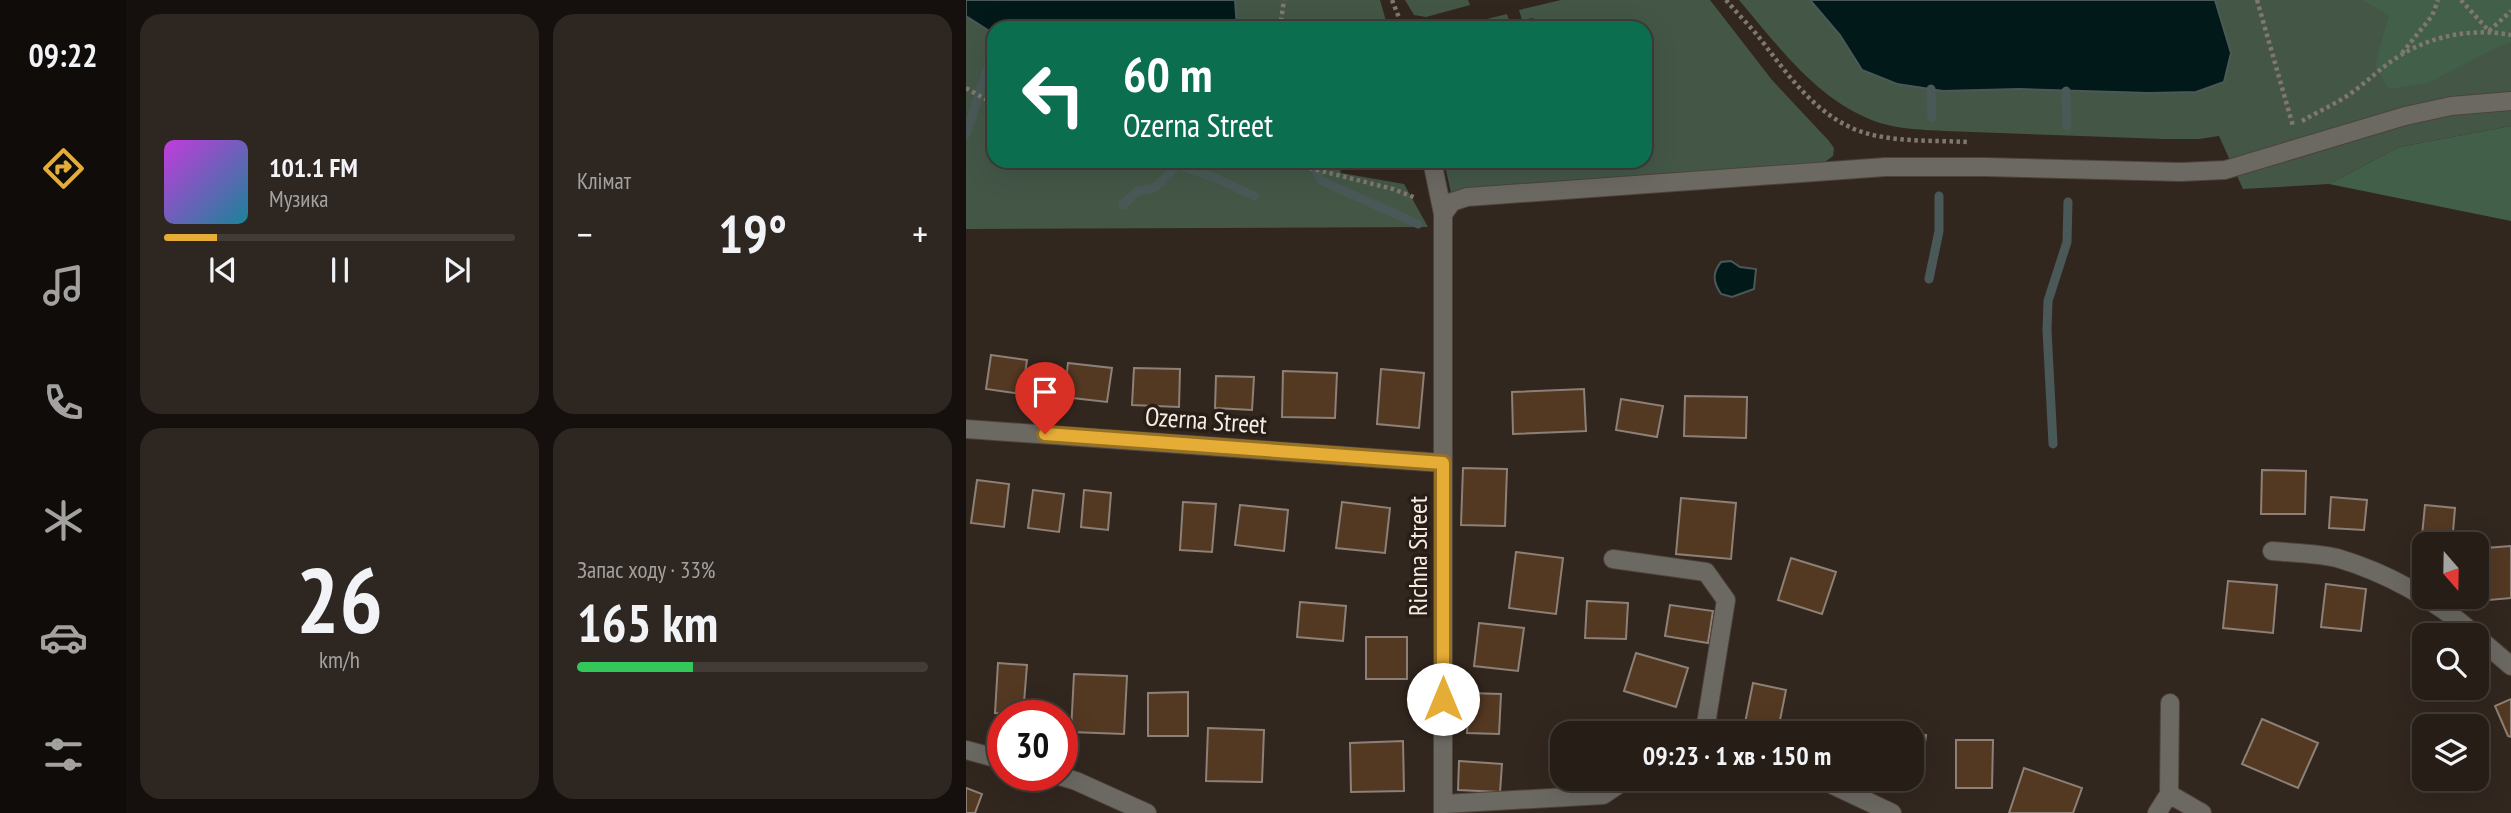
<!DOCTYPE html>
<html lang="uk">
<head>
<meta charset="utf-8">
<style>
  body { margin:0; font-family:"PT Sans Narrow",sans-serif; background:#2e2620; color:#f1f3f6; height:100vh; display:flex; flex-direction:column; font-size:26px; white-space:nowrap }
  * { box-sizing:border-box; margin:0 }
  p { font-size:23px; color:#a4a2a1 }
  .icon { flex:none; width:38px; height:38px; fill:none; stroke:currentColor; stroke-width:2; stroke-linecap:round; stroke-linejoin:round }
  .map { position:relative; flex:1; overflow:hidden }
  .sheet { display:flex; flex-direction:column; gap:14px; padding:14px; background:#15100d; width:840px }
  .sheet>* { flex:none }
  .top-card { position:absolute; left:21px; top:21px; width:665px; height:147px; border-radius:21px; box-shadow:0 7px 28px #0002,0 0 0 2px #423b36; background:#0b6e4f; color:#fff; overflow:hidden }
  .needle { width:46px; rotate:160deg }
  .fabs { position:absolute; left:1446px; top:532px; display:grid; gap:14px }
  .fabs a { display:grid; place-items:center; width:77px; height:77px; border-radius:14px; background:#261d17; box-shadow:0 7px 28px #0002,0 0 0 2px #423b36; font-size:35px }
  .speed { position:absolute; left:21px; top:700px; display:flex; gap:14px; font-size:35px; font-weight:700; text-align:center }
  .speed>* { display:grid; place-content:center; width:91px; height:91px; border-radius:50%; background:#261d17; box-shadow:0 7px 28px #0002,0 0 0 2px #423b36; line-height:1 }
  .speed .limit { border:10px solid #d22; background:#fff; color:#111 }
  .pin { position:absolute; display:grid; place-items:center; width:60px; height:60px; color:#fff; margin:-72px -30px; border-radius:50% 50% 50% 0; rotate:-45deg; box-shadow:0 0 7px #0007 }
  .pin .icon { rotate:45deg }
  .me { position:absolute; width:77px; margin:-38px; rotate:0deg; stroke-linejoin:round; filter:drop-shadow(0 0 5px #0008) }
  .turn { display:flex; align-items:center; gap:24px; height:147px; padding:0 21px; font-size:32px }
  .turn .icon { width:91px; height:91px; stroke-width:2.5 }
  .turn b { display:block; font-size:49px; line-height:60px }
  .big { font-size:52px; font-weight:700; line-height:1.1 }
  .sheet .card { flex:1; display:flex; flex-direction:column; justify-content:center; gap:10px; min-width:0; padding:0 24px; border-radius:21px; background:#2e2620 }
  .sheet .dial { align-items:center; gap:0 }
  .dial b { font-size:91px; line-height:1 }
  .song { display:flex; align-items:center; gap:21px }
  .cover { width:84px; height:84px; border-radius:10px; background:linear-gradient(135deg,hsl(290 70% 55%),hsl(190 70% 35%)) }
  .played { height:7px; border-radius:4px; background:linear-gradient(90deg,#e6ad36 15%,#423b36 15%) }
  .keys { display:flex; justify-content:space-around; direction:ltr }
  .heat { display:flex; justify-content:space-between; align-items:center; font-size:38px; direction:ltr }
  .charge { height:10px; border-radius:5px; background:linear-gradient(90deg,#34c759 33%,#423b36 0) }
  .sheet .tiles { flex:1; display:grid; gap:14px; grid-template-columns:repeat(2,1fr) }
  .trip { position:absolute; left:584px; top:721px; width:374px; height:70px; border-radius:21px; background:#261d17; box-shadow:0 7px 28px #0002,0 0 0 2px #423b36; font-weight:700; line-height:70px; text-align:center }
  main { display:flex; flex:1; min-height:0 }
  .tabs { display:flex; flex-direction:column; width:126px; justify-content:space-around; align-items:center; background:#0f0c09; color:#a4a2a1 }
  .tabs .icon { width:49px; height:49px }
  .tabs .current { color:#e6ad36 }
  .tabs b { font-size:32px; color:#f1f3f6 }
  .map>svg:first-child { display:block }
  .green { fill:#445747 }
  .forest { fill:#426049 }
  .water { fill:#011919; stroke:#4a5957; stroke-width:2 }
  .lines { fill:none; stroke-linecap:round; stroke-linejoin:round }
  .stream { stroke:#4a5957; stroke-width:9 }
  .building { fill:#533822; stroke:#8d8076; stroke-width:2 }
  .minor-casing { stroke:#4d433b; stroke-width:20 }
  .path { stroke:#80776f; stroke-width:4.5; stroke-dasharray:3.5 3.5; stroke-linecap:butt }
  .minor { stroke:#6c6963; stroke-width:18 }
  .route-casing { stroke:#967023; stroke-width:18 }
  .route { stroke:#e6ad36; stroke-width:12 }
  .labels { text-anchor:middle; dominant-baseline:central; stroke-width:7; stroke-linejoin:round; paint-order:stroke }
  .street-label { font-size:26px; fill:#f4ede7; stroke:#281e16 }
</style>
</head>
<body>
<main>
<nav class="tabs">
<b>09:22</b>
<svg class="icon current" aria-label="directions" viewBox="0 0 24 24"><path d="M12 3l9 9-9 9-9-9zM9 14v-3h6M13 9l2 2-2 2"/></svg>
<svg class="icon" aria-label="music" viewBox="0 0 24 24"><path d="M9 18V5l10-2v13"/><circle cx="6" cy="18" r="3"/><circle cx="16" cy="16" r="3"/></svg>
<svg class="icon" aria-label="phone" viewBox="0 0 24 24"><path d="M5 4h4l2 5-3 2q2 4 5 5l2-3 5 2v4C11 20 4 13 5 4z"/></svg>
<svg class="icon" aria-label="climate" viewBox="0 0 24 24"><path d="M12 3v18M4 7l16 10M4 17L20 7"/></svg>
<svg class="icon" aria-label="car" viewBox="0 0 24 24"><path d="M5 17H2v-5l4-1 3-4h7l3 4 3 1v5h-3M9 17h6M6 11h13"/><circle cx="7" cy="17" r="2"/><circle cx="17" cy="17" r="2"/></svg>
<svg class="icon" aria-label="filters" viewBox="0 0 24 24"><path d="M4 7h16M4 17h16"/><circle cx="9" cy="7" r="2"/><circle cx="15" cy="17" r="2"/></svg>
</nav>
<section class="sheet">
<div class="tiles">
<div class="card">
<div class="song"><i class="cover"></i><div><b>101.1 FM</b><p>Музика</p></div></div>
<div class="played"></div>
<div class="keys"><svg class="icon" aria-label="previous" viewBox="0 0 24 24"><path d="M18 5L8 12l10 7zM5 5v14"/></svg><svg class="icon" aria-label="pause" viewBox="0 0 24 24"><path d="M8 5v14M16 5v14"/></svg><svg class="icon" aria-label="next" viewBox="0 0 24 24"><path d="M6 5l10 7-10 7zM19 5v14"/></svg></div>
</div>
<div class="card"><p>Клімат</p>
<div class="heat"><a>−</a><b class="big">19°</b><a>+</a></div>
</div>
<div class="card dial"><b>26</b><p>km/h</p></div>
<div class="card"><p>Запас ходу · 33%</p><b class="big">165 km</b><div class="charge"></div></div>
</div>
</section>
<div class="map">
<svg width="1545" height="813" viewBox="0 0 1545 813">
  <rect width="100%" height="100%" fill="#32271f"/>
  <path class="green" d="M269 0H414L422 28H271Z
    M439 0H502L504 5 460 17 448 15Z
    M595 0H744L806 80 863 141 868 148 867 156 852 167 485 193 478 161H679V28H570L567 18 556 20 553 10Z
    M773 0H844L875 35 896 69 931 84 977 91 1053 89 1183 93 1230 92 1265 53 1249 0H1545V126L1433 147 1363 184 1277 189 1253 136 1233 139H1198L979 131C957 130 935 129 914 123 853 103 813 47 773 0Z
    M541 14 544 23 529 28H485Z
    M0 16 28 34V161H372L375 173 438 184 462 227 0 229Z"/>
  <path class="forest" d="M1397 0H1545V42L1527 49 1462 83 1423 89 1409 65 1423 15Z
    M1545 126V221L1363 184 1433 147Z"/>
  <path class="water" d="M0 0H269L271 28H28V34L0 16Z
    M844 0H1249L1265 53 1258 82 1230 92 1183 93 1053 89 977 91 931 84 896 70 874 35Z
    M765 261 774 267 790 269 788 289 766 297 755 294C747 282 746 273 755 262Z"/>
  <g class="lines">
    <path class="stream" d="M965 89 966 117
      M1100 91 1101 126
      M0 134 24 61
      M344 161 356 181 452 224
      M209 164 252 179 288 196
      M157 205 171 191 188 188 207 170 210 161
      M963 279 973 231V196
      M1087 444 1081 330 1082 301 1101 242 1102 202"/>
  </g>
  <path class="building" d="M25 355 61 360 56 394 20 389Z
    M102 363 146 368 141 402 98 397Z
    M168 368 214 369 213 407 166 405Z
    M415 369 458 373 453 428 411 424Z
    M317 371 371 373 369 418 316 417Z
    M250 376 288 377 286 410 249 408Z
    M618 389 620 431 547 434 546 392Z
    M719 396 781 397 780 438 718 436Z
    M655 399 697 406 691 437 650 430Z
    M497 468 541 469 539 526 495 525Z
    M1296 470 1340 471 1339 514H1295Z
    M11 480 43 484 38 527 5 523Z
    M67 490 98 494 93 532 62 528Z
    M118 490 145 493 142 530 115 527Z
    M1365 497 1401 500 1398 530 1363 528Z
    M715 498 770 503 765 559 710 554Z
    M217 502 250 504 246 552 214 550Z
    M376 502 424 508 419 553 370 548Z
    M274 505 322 510 318 551 269 545Z
    M1459 505 1489 508 1486 544H1458V557L1454 556Z
    M1545 546V598L1523 600 1520 548Z
    M550 552 597 558 590 614 543 608Z
    M825 558 870 572 856 614 812 600Z
    M1262 581 1311 585 1307 633 1257 628Z
    M1360 584 1400 589 1395 631 1355 627Z
    M621 601 662 603 660 639 619 638Z
    M334 602 380 606 377 641 331 637Z
    M704 605 747 611 742 643 699 636Z
    M513 623 558 628 552 671 508 666Z
    M400 637H441V679H400Z
    M670 653 722 668 710 707 658 691Z
    M32 663 61 665 57 715 29 713Z
    M108 674 161 676 158 734 105 732Z
    M787 683 820 690 812 730 779 723Z
    M222 692V736H182V693Z
    M503 693 535 694 533 734 501 733Z
    M1545 699V737L1542 736 1529 706Z
    M1296 719 1352 743 1332 788 1276 764Z
    M858 722 899 730 898 733H856Z
    M242 728 298 730 296 782 240 781Z
    M927 731 960 735 954 781 938 779H947V733H927Z
    M990 740H1027L1026 788H990Z
    M437 741 438 791 385 792 384 743Z
    M493 761 536 764 534 792 492 790Z
    M1058 768 1116 788 1107 813H1043Z
    M0 788 16 794 9 813H0Z"/>
  <g class="lines">
    <defs>
      <path id="minor" d="M466 161 477 214V813
        M477 214 486 202 501 197 919 167H1019L1215 172 1259 170 1439 116 1485 106 1545 101
        M0 429 477 463
        M1306 551C1327 553 1351 553 1371 558 1422 573 1470 601 1510 635
        M647 559 740 572 760 600 740 724
        M1510 636 1545 666
        M727 733 740 724 759 733
        M0 750 37 760
        M90 775 110 781 181 813
        M854 779 926 813
        M1203 794 1236 813
        M478 804 637 795 661 779
        M1191 813 1203 794 1204 703"/>
    </defs>
    <use href="#minor" class="minor-casing"/>
    <path class="path" d="M426 0 437 28
      M760 0C770 12 782 24 792 36 820 72 845 110 888 129 922 143 965 140 1001 142
      M1291 0 1327 126
      M1495 0 1523 31 1545 11
      M314 28 318 0
      M1436 53 1466 16 1472 0
      M0 88 28 104
      M1336 121C1353 111 1372 103 1388 91 1404 79 1418 65 1435 55 1467 35 1509 28 1545 35
      M316 161 427 189 450 198"/>
    <use href="#minor" class="minor"/>
  </g>
  <g class="lines">
    <defs>
      <path id="route" d="M79 434 477 463V699"/>
    </defs>
    <use href="#route" class="route-casing"/>
    <use href="#route" class="route"/>
  </g>
  <g class="labels">
    <g class="street-label">
      <text transform="translate(240 420) rotate(4)">Ozerna Street</text>
      <text transform="translate(451 556) rotate(-90)">Richna Street</text>
    </g>
  </g>
</svg>
<div class="fabs">
<a><svg class="needle" viewBox="-14 -14 28 28"><path d="M0-13l5 13h-10z" fill="#e53935"/><path d="M0 13l5-13h-10z" fill="#a4a2a1"/></svg></a>
<a><svg class="icon" aria-label="search" viewBox="0 0 24 24"><circle cx="10" cy="10" r="6"/><path d="M15 15l6 6"/></svg></a>
<a><svg class="icon" aria-label="layers" viewBox="0 0 24 24"><path d="M12 4l9 5-9 5-9-5zM3 14l9 5 9-5"/></svg></a>
</div>
<div class="speed"><div class="limit">30</div></div>
<div class="pin" style="left:79px;top:434px;background:#d93025"><svg class="icon" aria-label="arrive" viewBox="0 0 24 24"><path d="M6 21V4h12l-3 4 3 4H6"/></svg></div>
<svg class="me" style="left:477px;top:699px" viewBox="-20 -20 40 40"><circle r="19" fill="#fff"/><path d="M0-13L10 11 0 6-10 11z" fill="#e6ad36"/></svg>
<div class="trip">09:23 · 1 хв · 150 m</div>
<div class="top-card">
<div class="turn"><svg class="icon" aria-label="left" viewBox="0 0 24 24"><path d="M17 20v-9H6M10 6l-5 5 5 5"/></svg><div><b>60 m</b>Ozerna Street</div></div>
</div>
</div>
</main>
</body>
</html>
